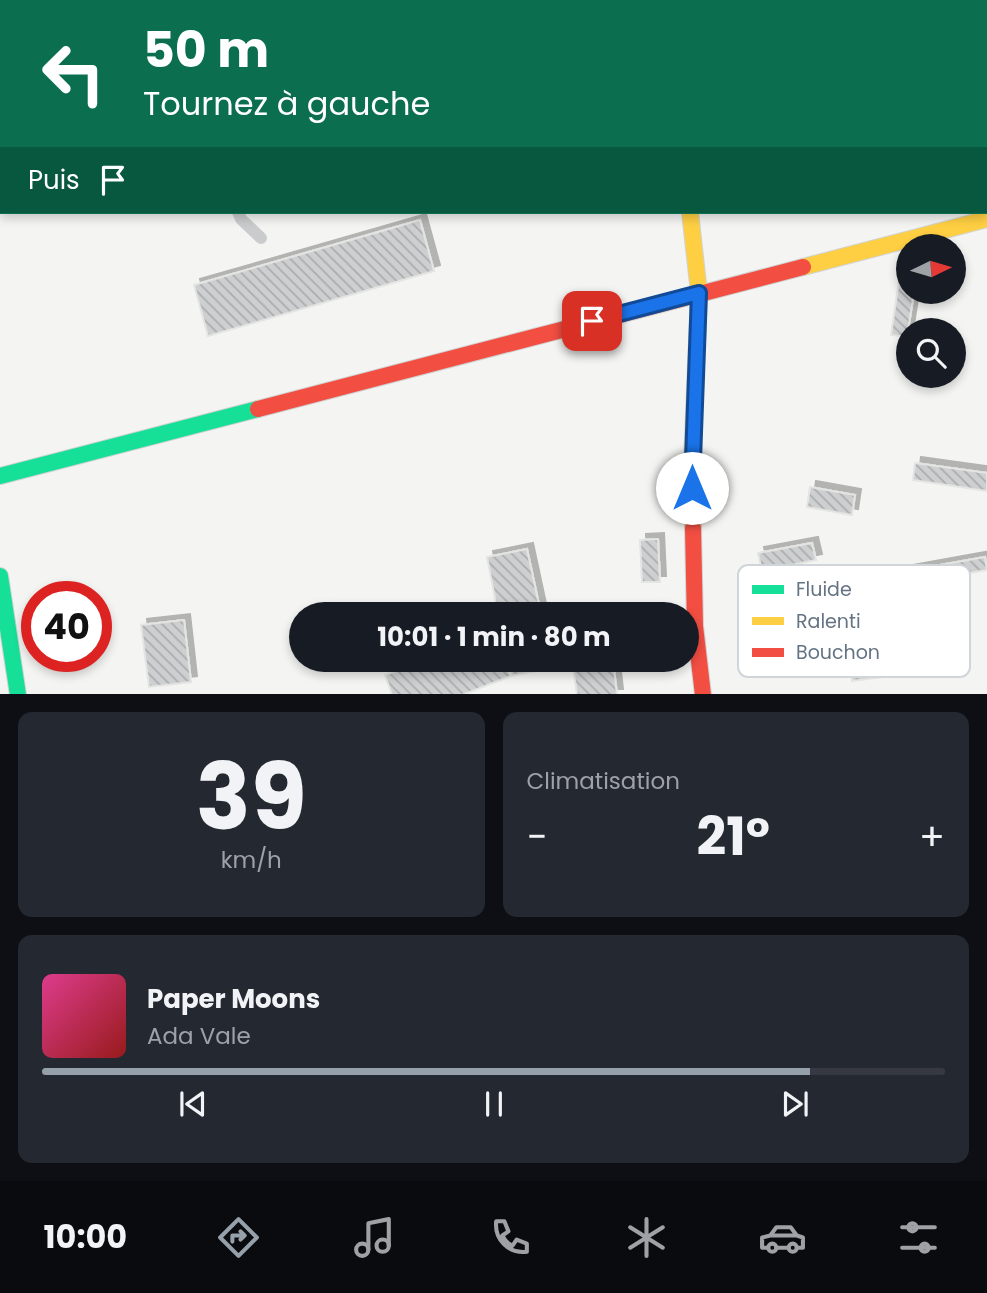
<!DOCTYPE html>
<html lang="fr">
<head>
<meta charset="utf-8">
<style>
  body { margin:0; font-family:Poppins,sans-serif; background:#242831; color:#f1f3f6; height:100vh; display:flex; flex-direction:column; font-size:26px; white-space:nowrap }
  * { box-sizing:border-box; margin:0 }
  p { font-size:23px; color:#9ea1a6 }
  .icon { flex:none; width:38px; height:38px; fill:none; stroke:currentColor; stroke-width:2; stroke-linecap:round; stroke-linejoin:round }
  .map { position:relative; height:694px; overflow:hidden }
  .panel { display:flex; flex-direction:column; gap:18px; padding:18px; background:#0d0f14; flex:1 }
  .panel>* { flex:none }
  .hud { position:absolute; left:0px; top:0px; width:987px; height:214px; box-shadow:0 4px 10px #0003; background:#0b6e4f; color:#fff; overflow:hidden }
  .needle { width:46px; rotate:85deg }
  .controls { position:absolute; left:896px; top:234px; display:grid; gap:14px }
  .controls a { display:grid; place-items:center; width:70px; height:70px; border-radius:50%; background:#171b24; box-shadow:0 4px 10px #0003; font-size:35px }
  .speed { position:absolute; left:21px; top:581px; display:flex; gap:14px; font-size:35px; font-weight:700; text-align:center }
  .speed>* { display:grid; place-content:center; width:91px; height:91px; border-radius:50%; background:#171b24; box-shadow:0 4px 10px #0003; line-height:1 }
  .speed .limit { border:10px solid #d22; background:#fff; color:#111 }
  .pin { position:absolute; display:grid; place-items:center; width:60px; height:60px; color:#fff; margin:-30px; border-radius:14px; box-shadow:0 4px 10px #0006 }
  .me { position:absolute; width:77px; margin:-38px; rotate:0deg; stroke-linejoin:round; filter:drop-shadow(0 0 5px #0008) }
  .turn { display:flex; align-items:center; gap:24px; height:147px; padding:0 28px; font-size:32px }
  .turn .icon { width:91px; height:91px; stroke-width:2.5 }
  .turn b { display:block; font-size:49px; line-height:60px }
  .then { display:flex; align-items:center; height:66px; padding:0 28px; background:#0003; gap:14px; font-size:26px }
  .big { font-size:52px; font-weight:700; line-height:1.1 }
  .panel .tile { flex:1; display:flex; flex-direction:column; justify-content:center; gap:10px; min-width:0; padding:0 24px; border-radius:14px; background:#242831 }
  .panel .dial { align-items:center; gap:0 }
  .dial b { font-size:91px; line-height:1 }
  .song { display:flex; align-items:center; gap:21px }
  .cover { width:84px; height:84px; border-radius:10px; background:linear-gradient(135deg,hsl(330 70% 55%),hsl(0 70% 35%)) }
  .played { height:7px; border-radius:4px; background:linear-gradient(90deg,#96a0aa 85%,#363941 85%) }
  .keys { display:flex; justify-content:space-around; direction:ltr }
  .heat { display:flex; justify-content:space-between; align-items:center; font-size:38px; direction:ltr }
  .panel .tiles { flex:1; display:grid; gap:18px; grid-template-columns:1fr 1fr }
  .tile:last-child { grid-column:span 2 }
  .trip { position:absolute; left:289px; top:602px; width:410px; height:70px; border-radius:35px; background:#171b24; box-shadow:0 4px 10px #0003; font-weight:700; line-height:70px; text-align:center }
  .dock { display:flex; height:112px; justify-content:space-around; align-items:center; background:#090b0e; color:#9ea1a6 }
  .dock .icon { width:49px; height:49px }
  .dock .current { color:#96a0aa }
  .dock b { font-size:32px; color:#f1f3f6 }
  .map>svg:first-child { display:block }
  .building { fill:url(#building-back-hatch); stroke:#e4e4e2; stroke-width:2; filter:url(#shadow) }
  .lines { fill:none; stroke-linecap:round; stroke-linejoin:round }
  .fast-casing { stroke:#d0d2d2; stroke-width:18 }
  .slow-casing { stroke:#d0d2d2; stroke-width:18 }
  .jam-casing { stroke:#d0d2d2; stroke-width:18 }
  .lane { stroke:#cacbcc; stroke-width:12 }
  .street { stroke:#cacbcc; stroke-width:26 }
  .fast { stroke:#16e098; stroke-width:16 }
  .slow { stroke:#ffcf43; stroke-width:16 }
  .jam { stroke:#f24e42; stroke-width:16 }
  .route-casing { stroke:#114b97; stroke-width:18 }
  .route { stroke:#1a73e8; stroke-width:12 }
  .key { fill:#fff; stroke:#d0d5da; stroke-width:2 }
  .key-label { font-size:19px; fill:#647383 }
</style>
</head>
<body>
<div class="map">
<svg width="987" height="695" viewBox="0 0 987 695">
  <defs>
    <pattern id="building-back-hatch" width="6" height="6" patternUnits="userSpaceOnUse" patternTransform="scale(1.75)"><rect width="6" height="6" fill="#cecfd0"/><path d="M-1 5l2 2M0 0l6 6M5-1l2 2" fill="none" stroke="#abacae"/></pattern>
    <filter id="shadow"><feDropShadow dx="6" dy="-6" stdDeviation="0" flood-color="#0004"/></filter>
  </defs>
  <rect width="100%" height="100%" fill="#f4f4f3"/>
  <path class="building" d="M768 0H813L808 2Z
    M922 0H985L987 38 985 39V2H916Z
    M420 220 434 271 208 336 194 285Z
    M899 279 908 281V292H914L907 337 891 335Z
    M915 463 987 473V491L913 480Z
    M810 487 855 495 852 515 807 507Z
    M658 539 660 582H642L640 540Z
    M812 543 816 560 762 571 758 553Z
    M527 549 541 614H498L487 557Z
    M985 557 987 570 892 586 890 574Z
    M184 620 191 682 149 687 141 625Z
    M898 645 901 675 852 681 848 650Z
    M426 660H505L511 676 462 695H392L385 675Z
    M508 660H550L552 668 511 676Z
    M572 660H613L617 695H577Z"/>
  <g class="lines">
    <defs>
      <path id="fast" d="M0 476 258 409
        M0 576 18 695"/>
      <path id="slow" d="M690 212 699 293 692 461 693 528
        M803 267 987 219"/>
      <path id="jam" d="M258 409 803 267
        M693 528 695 626 703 695"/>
    </defs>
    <use href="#fast" class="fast-casing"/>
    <use href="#slow" class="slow-casing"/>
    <use href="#jam" class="jam-casing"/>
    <path class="lane" d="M145 0 146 2
      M238 212 241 219 261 238"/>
    <path class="street" d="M657 0V2"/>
    <use href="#fast" class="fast"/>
    <use href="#slow" class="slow"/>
    <use href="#jam" class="jam"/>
  </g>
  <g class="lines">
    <defs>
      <path id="route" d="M592 321 699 293 692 488"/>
    </defs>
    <use href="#route" class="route-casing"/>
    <use href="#route" class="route"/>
  </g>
  <rect x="738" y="565" width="232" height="112" rx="10" class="key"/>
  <rect x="752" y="585" width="32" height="9" fill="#16e098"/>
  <rect x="752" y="617" width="32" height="8" fill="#ffcf43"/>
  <rect x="752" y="648" width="32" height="9" fill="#f24e42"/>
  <g class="key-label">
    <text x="796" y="596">Fluide</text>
    <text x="796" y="628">Ralenti</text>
    <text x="796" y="659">Bouchon</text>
  </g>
</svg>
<div class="controls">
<a><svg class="needle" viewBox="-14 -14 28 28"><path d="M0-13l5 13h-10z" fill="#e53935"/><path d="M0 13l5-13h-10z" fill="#9ea1a6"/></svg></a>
<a><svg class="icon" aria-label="search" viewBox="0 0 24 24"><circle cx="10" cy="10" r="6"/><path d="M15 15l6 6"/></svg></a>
</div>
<div class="speed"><div class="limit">40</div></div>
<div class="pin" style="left:592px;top:321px;background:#d93025"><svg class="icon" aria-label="arrive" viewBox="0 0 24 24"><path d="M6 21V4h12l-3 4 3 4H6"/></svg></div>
<svg class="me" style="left:692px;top:488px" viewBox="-20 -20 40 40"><circle r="19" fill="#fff"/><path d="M0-13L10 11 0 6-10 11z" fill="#1a73e8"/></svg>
<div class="trip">10:01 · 1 min · 80 m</div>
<div class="hud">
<div class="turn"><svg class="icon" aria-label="left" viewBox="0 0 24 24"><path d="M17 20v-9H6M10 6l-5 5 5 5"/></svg><div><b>50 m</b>Tournez à gauche</div></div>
<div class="then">Puis<svg class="icon" aria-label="arrive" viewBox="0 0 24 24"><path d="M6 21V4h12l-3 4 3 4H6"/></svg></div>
</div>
</div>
<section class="panel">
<div class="tiles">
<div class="tile dial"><b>39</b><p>km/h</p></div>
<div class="tile"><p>Climatisation</p>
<div class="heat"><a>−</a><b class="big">21°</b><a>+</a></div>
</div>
<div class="tile">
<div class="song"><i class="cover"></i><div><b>Paper Moons</b><p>Ada Vale</p></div></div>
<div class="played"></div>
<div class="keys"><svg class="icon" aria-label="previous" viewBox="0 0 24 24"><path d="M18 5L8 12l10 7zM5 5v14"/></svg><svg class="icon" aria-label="pause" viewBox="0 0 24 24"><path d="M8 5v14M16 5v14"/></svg><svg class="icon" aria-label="next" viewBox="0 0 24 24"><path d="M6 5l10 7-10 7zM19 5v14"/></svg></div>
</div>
</div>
</section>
<nav class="dock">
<b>10:00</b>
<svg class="icon current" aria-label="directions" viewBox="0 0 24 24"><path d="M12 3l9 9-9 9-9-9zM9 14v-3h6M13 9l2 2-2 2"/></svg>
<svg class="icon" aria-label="music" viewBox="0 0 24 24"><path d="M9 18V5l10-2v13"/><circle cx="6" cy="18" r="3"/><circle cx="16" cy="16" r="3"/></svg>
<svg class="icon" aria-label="phone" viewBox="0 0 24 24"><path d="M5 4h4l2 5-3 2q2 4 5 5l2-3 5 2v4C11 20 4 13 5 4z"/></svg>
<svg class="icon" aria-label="climate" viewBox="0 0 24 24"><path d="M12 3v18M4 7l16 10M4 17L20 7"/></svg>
<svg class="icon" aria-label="car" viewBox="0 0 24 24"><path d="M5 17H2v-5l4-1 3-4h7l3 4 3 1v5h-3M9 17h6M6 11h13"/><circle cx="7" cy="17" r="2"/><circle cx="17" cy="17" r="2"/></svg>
<svg class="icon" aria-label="filters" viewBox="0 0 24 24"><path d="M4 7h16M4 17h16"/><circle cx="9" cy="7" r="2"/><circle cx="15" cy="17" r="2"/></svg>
</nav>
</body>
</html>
